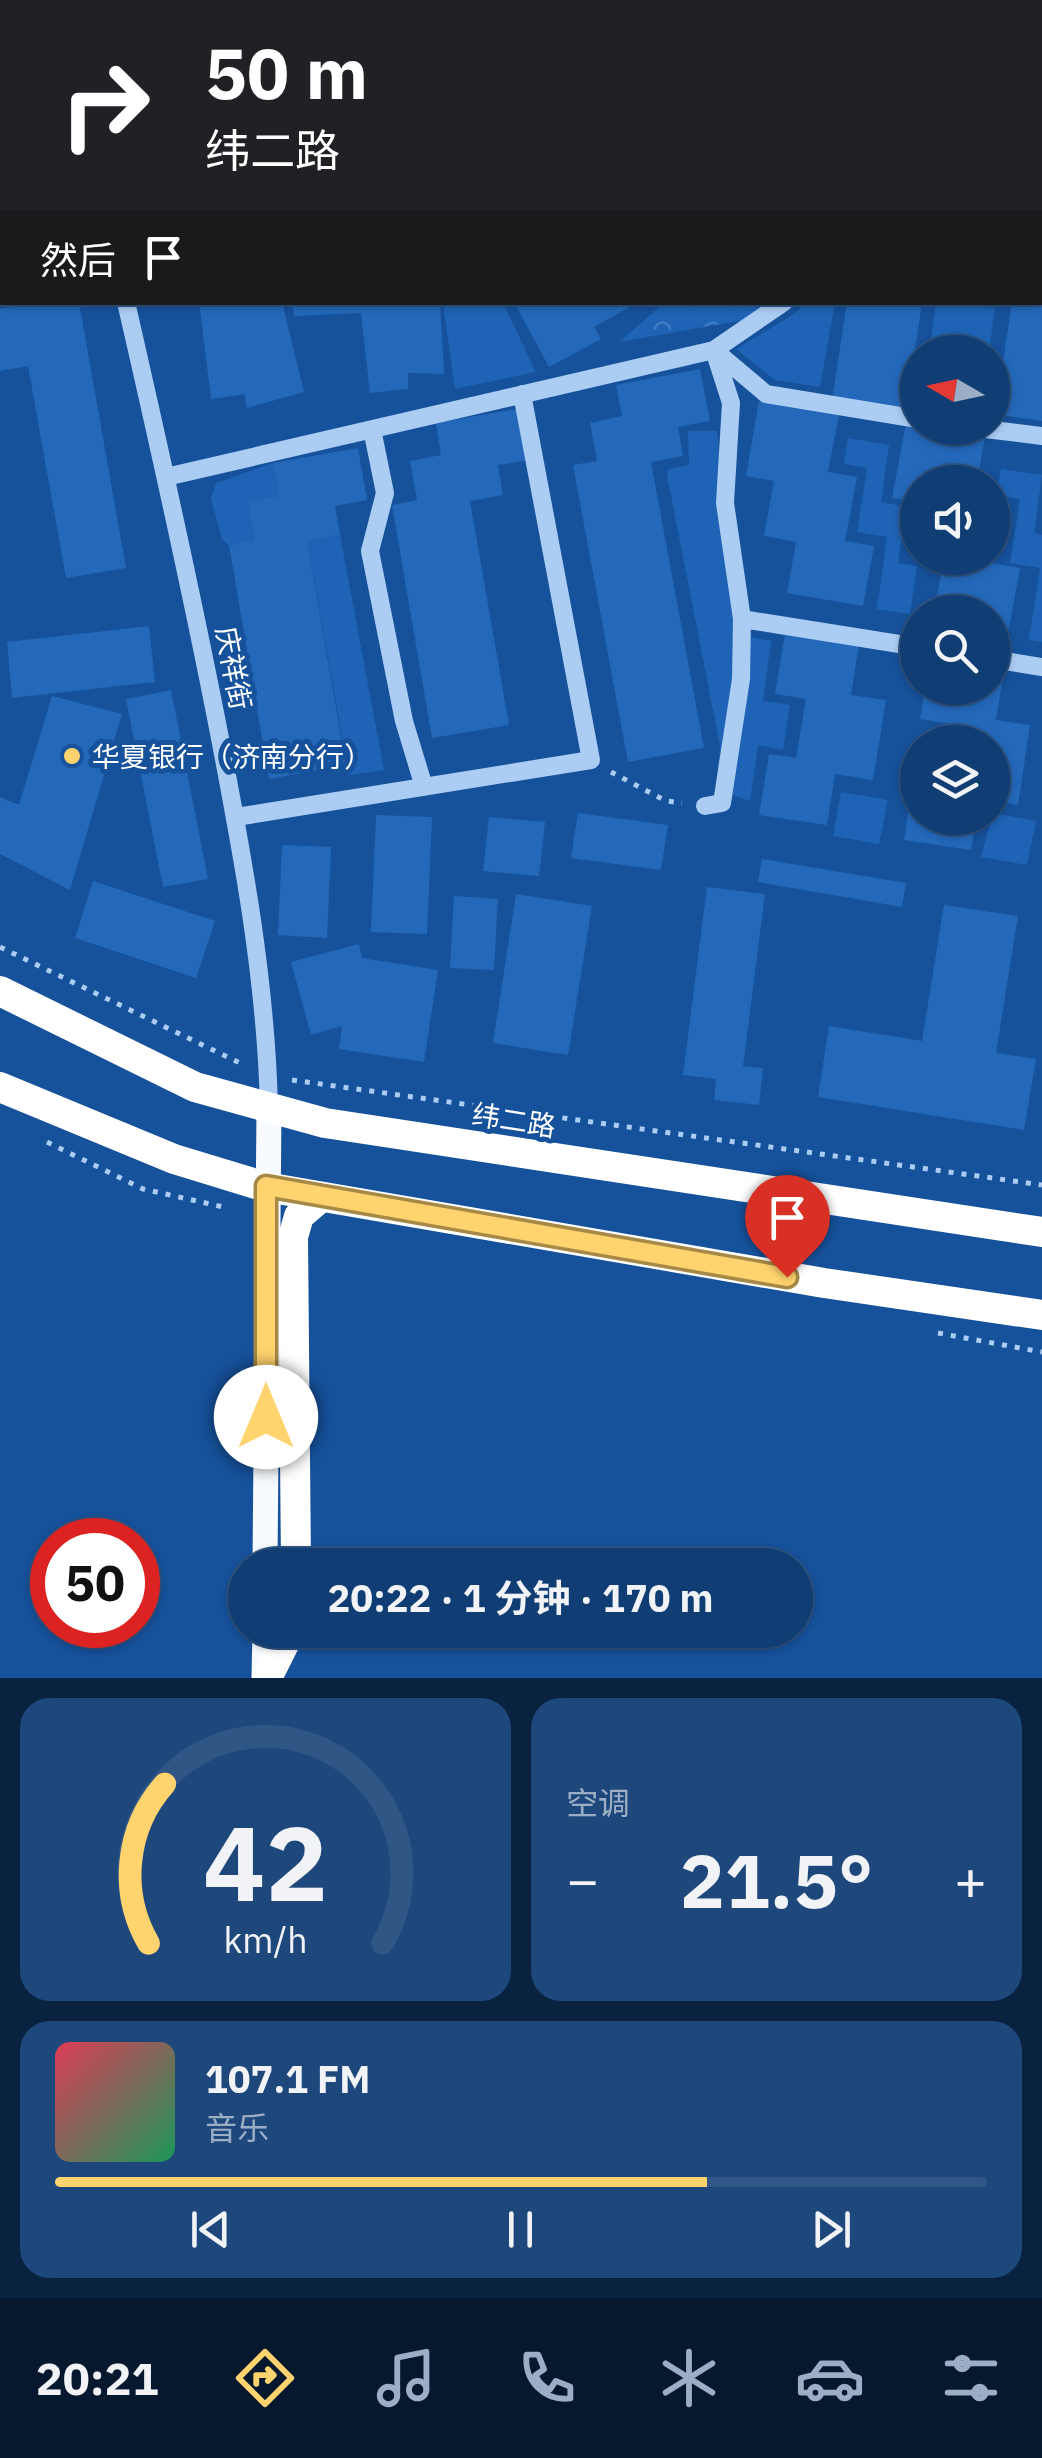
<!DOCTYPE html>
<html lang="zh">
<head>
<meta charset="utf-8">
<style>
  body { margin:0; font-family:"IBM Plex Sans","Noto Sans SC",sans-serif; background:#1e487c; color:#f1f3f6; height:100vh; display:flex; flex-direction:column; font-size:38px; white-space:nowrap }
  * { box-sizing:border-box; margin:0 }
  p { font-size:32px; color:#9caec5 }
  .icon { flex:none; width:55px; height:55px; fill:none; stroke:currentColor; stroke-width:2; stroke-linecap:round; stroke-linejoin:round }
  .map { position:relative; height:1678px; overflow:hidden }
  .drawer { display:flex; flex-direction:column; gap:20px; padding:20px; background:#092240; flex:1 }
  .drawer>* { flex:none }
  .top-card { position:absolute; left:0px; top:0px; width:1042px; height:305px; box-shadow:0 2px 8px #0004,0 0 0 2px #305686; background:#202124; color:#fff; overflow:hidden }
  .needle { width:65px; rotate:279deg }
  .controls { position:absolute; left:900px; top:335px; display:grid; gap:20px }
  .controls a { display:grid; place-items:center; width:110px; height:110px; border-radius:50%; background:#103d74; box-shadow:0 2px 8px #0004,0 0 0 2px #305686; font-size:50px }
  .speed { position:absolute; left:30px; top:1518px; display:flex; gap:20px; font-size:50px; font-weight:700; text-align:center }
  .speed>* { display:grid; place-content:center; width:130px; height:130px; border-radius:50%; background:#103d74; box-shadow:0 2px 8px #0004,0 0 0 2px #305686; line-height:1 }
  .speed .limit { border:15px solid #d22; background:#fff; color:#111 }
  .pin { position:absolute; display:grid; place-items:center; width:85px; height:85px; color:#fff; margin:-102px -42px; border-radius:50% 50% 50% 0; rotate:-45deg; box-shadow:0 0 10px #0007 }
  .pin .icon { rotate:45deg }
  .me { position:absolute; width:110px; margin:-55px; rotate:0deg; stroke-linejoin:round; filter:drop-shadow(0 0 8px #0008) }
  .turn { display:flex; align-items:center; gap:35px; height:210px; padding:0 40px; font-size:45px }
  .turn .icon { width:130px; height:130px; stroke-width:2.5 }
  .turn b { display:block; font-size:70px; line-height:85px }
  .then { display:flex; align-items:center; height:95px; padding:0 40px; background:#0003; gap:20px; font-size:38px }
  .big { font-size:75px; font-weight:700; line-height:1.1 }
  .drawer .widget { flex:1; display:flex; flex-direction:column; justify-content:center; gap:15px; min-width:0; padding:0 35px; border-radius:30px; background:#1e487c }
  .drawer .dial { align-items:center; gap:0 }
  .dial svg { height:260px; overflow:visible; fill:none; stroke:#305686; stroke-width:7; stroke-linecap:round; text-anchor:middle }
  .dial text { fill:#f1f3f6; stroke:none }
  .song { display:flex; align-items:center; gap:30px }
  .cover { width:120px; height:120px; border-radius:15px; background:linear-gradient(135deg,hsl(350 70% 55%),hsl(150 70% 35%)) }
  .played { height:10px; border-radius:5px; background:linear-gradient(90deg,#ffd36d 70%,#305686 70%) }
  .keys { display:flex; justify-content:space-around; direction:ltr }
  .heat { display:flex; justify-content:space-between; align-items:center; font-size:55px; direction:ltr }
  .drawer .tiles { flex:1; display:grid; gap:20px; grid-template-columns:1fr 1fr }
  .widget:last-child { grid-column:span 2 }
  .trip { position:absolute; left:228px; top:1548px; width:585px; height:100px; border-radius:50px; background:#103d74; box-shadow:0 2px 8px #0004,0 0 0 2px #305686; font-weight:700; line-height:100px; text-align:center }
  .tabs { display:flex; height:160px; justify-content:space-around; align-items:center; background:#06182e; color:#9caec5 }
  .tabs .icon { width:70px; height:70px }
  .tabs .active { color:#ffd36d }
  .tabs b { font-size:45px; color:#f1f3f6 }
  .map>svg:first-child { display:block }
  .park { fill:url(#park-crowns) }
  .garden { fill:#1e63b5 }
  .building { fill:#2468ba }
  .lines { fill:none; stroke-linecap:round; stroke-linejoin:round }
  .path { stroke:#abccf3; stroke-width:5; stroke-dasharray:5 8; stroke-linecap:butt }
  .minor { stroke:#abccf3; stroke-width:18 }
  .major { stroke:#f7faff; stroke-width:25 }
  .highway { stroke:#fff; stroke-width:30 }
  .route-casing { stroke:#a68947; stroke-width:25 }
  .route { stroke:#ffd36d; stroke-width:18 }
  .poi-dot { fill:#ffd36d; stroke:#16519b; stroke-width:4 }
  .labels { text-anchor:middle; dominant-baseline:central; stroke-width:10; stroke-linejoin:round; paint-order:stroke }
  .street-label { font-size:28px; fill:#fff; stroke:#16519b }
  .poi-label { font-size:28px; fill:#fff; stroke:#16519b; text-anchor:start }
</style>
</head>
<body>
<div class="map">
<svg width="1042" height="1678" viewBox="0 0 1042 1678">
  <defs>
    <pattern id="park-crowns" width="20" height="18" patternUnits="userSpaceOnUse" patternTransform="scale(2.5)"><rect width="20" height="18" fill="#1e63b5"/><path d="M2 6a3 3 0 1 1 6 0M12 15a3 3 0 1 1 6 0" fill="none" stroke="#407ac0"/></pattern>
  </defs>
  <rect width="100%" height="100%" fill="#16519b"/>
  <path class="park" d="M664 303H769L756 318 619 342Z"/>
  <path class="garden" d="M443 303H503L536 372 455 389Z
    M805 303H835L820 387 775 380 736 349 794 314Z
    M936 303 995 308 989 352H929Z
    M688 431H717L735 634 771 641 763 701 790 705 783 750 758 745 750 801 716 789 720 746 667 475 668 469 689 465Z
    M848 438 889 445 881 502 906 507 898 563 917 566 910 614 877 609 887 537 857 532 867 468 844 464Z
    M273 463 278 496 247 501 254 540 229 545 222 540 211 498 216 483Z
    M1001 469 1042 475 1034 533 1042 535V642L1029 640 1040 568 1010 563 1020 499 996 495Z
    M340 535 384 770 349 775 307 541Z
    M841 792 888 800 879 844 833 836Z
    M993 813 1036 821 1027 865 981 857Z"/>
  <path class="building" d="M35 302H79L126 568 66 578 28 366 0 371V309Z
    M199 302H282L304 392 247 408 245 394 211 399Z
    M292 302H440L444 374 408 373V389L370 393 361 313 294 316Z
    M514 302H628L630 307 594 327 601 339 549 367Z
    M847 302H922L906 411 832 401Z
    M1012 302H1042V421L995 414Z
    M700 369 710 421 678 427 683 456 651 462 704 748 628 762 573 465 597 461 590 423 622 416 616 385Z
    M759 401 839 415 828 472 857 477 845 541 874 546 863 606 787 593 796 542 764 536 774 481 746 476Z
    M521 408 530 460 498 465 503 495 470 501 509 725 432 738 392 505 417 500 410 461 441 455 436 423Z
    M906 423 985 437 977 482H918V502L892 498Z
    M358 448 367 500 335 506 340 535 307 541 346 765 269 779 229 545 254 540 247 501 278 496 273 463Z
    M992 497 1004 499 994 551 992 550Z
    M916 530H918V559L911 558Z
    M919 558H993L992 563 1020 568 1009 628 992 625V612H934L943 564Z
    M149 626 155 682 12 698 7 642Z
    M785 634 859 645 851 695 886 700 873 780 835 774 827 825 759 815 769 754 796 758 806 699 775 694Z
    M992 669 1004 671 996 720 1030 725 1018 805 992 801V742H947L950 724 920 719 925 688H992Z
    M171 690 208 879 163 887 126 699Z
    M52 696 122 714 70 890 0 854V797L19 805Z
    M913 779 918 780V818H976L971 850 904 840Z
    M578 813 668 825 661 870 571 858Z
    M376 815 432 817 427 934 371 932Z
    M489 817 545 822 539 876 483 871Z
    M282 845 331 847 327 938 278 935Z
    M762 859 906 883 902 907 758 882Z
    M93 881 215 921 196 978 75 938Z
    M707 887 765 894 743 1066 763 1068 759 1105 714 1100 716 1079 683 1075Z
    M516 894 592 906 568 1055 493 1043Z
    M454 896 498 899 494 970 450 968Z
    M944 905 1018 916 996 1053 1036 1059 1024 1130 818 1097 829 1026 922 1041Z
    M359 944 362 958 438 970 424 1062 339 1049 342 1026 311 1035 291 962Z"/>
  <g class="lines">
    <path class="path" d="M611 772 666 801 682 803
      M0 947 244 1065
      M292 1080 1042 1185
      M47 1142 143 1189 228 1208
      M938 1333 1042 1352"/>
    <path class="minor" d="M827 0V2
      M982 0 1000 2
      M114 2 115 0
      M1040 8 1042 9
      M0 63 2 62
      M1040 221 1042 222
      M0 289H2
      M126 302C159 446 191 589 219 733 243 858 266 980 269 1108
      M714 350 731 403 725 503 742 619 918 647
      M714 350 766 394 918 419
      M977 428 1042 436
      M372 429 385 493 370 551 404 721 424 787
      M166 477 714 350 784 302
      M992 659 1042 667
      M705 806 722 803 741 679 742 619
      M236 817 591 760 522 394"/>
    <path class="major" d="M265 1565 269 1108
      M264 1678 265 1630"/>
    <path class="highway" d="M0 991 195 1087 325 1123 1042 1232
      M0 1087 174 1159 266 1187 824 1283 1042 1315
      M296 1565 293 1237 299 1216 321 1197
      M267 1678 291 1630"/>
  </g>
  <g class="lines">
    <defs>
      <path id="route" d="M266 1417V1186L787 1277"/>
    </defs>
    <use href="#route" class="route-casing"/>
    <use href="#route" class="route"/>
  </g>
  <circle class="poi-dot" cx="72" cy="756" r="10"/>
  <g class="labels">
    <g class="street-label">
      <text transform="translate(234 668) rotate(79)">庆祥街</text>
      <text transform="translate(514 1120) rotate(9)">纬二路</text>
    </g>
    <g class="poi-label">
      <text x="92" y="756">华夏银行（济南分行）</text>
    </g>
  </g>
</svg>
<div class="controls">
<a><svg class="needle" viewBox="-14 -14 28 28"><path d="M0-13l5 13h-10z" fill="#e53935"/><path d="M0 13l5-13h-10z" fill="#9caec5"/></svg></a>
<a><svg class="icon" aria-label="sound" viewBox="0 0 24 24"><path d="M4 9h4l5-4v14l-5-4H4zM17 9q2 3 0 6"/></svg></a>
<a><svg class="icon" aria-label="search" viewBox="0 0 24 24"><circle cx="10" cy="10" r="6"/><path d="M15 15l6 6"/></svg></a>
<a><svg class="icon" aria-label="layers" viewBox="0 0 24 24"><path d="M12 4l9 5-9 5-9-5zM3 14l9 5 9-5"/></svg></a>
</div>
<div class="speed"><div class="limit">50</div></div>
<div class="pin" style="left:787px;top:1277px;background:#d93025"><svg class="icon" aria-label="arrive" viewBox="0 0 24 24"><path d="M6 21V4h12l-3 4 3 4H6"/></svg></div>
<svg class="me" style="left:266px;top:1417px" viewBox="-20 -20 40 40"><circle r="19" fill="#fff"/><path d="M0-13L10 11 0 6-10 11z" fill="#ffd36d"/></svg>
<div class="trip">20:22 · 1 分钟 · 170 m</div>
<div class="top-card">
<div class="turn"><svg class="icon" aria-label="right" viewBox="0 0 24 24"><path d="M7 20v-9h11M14 6l5 5-5 5"/></svg><div><b>50 m</b>纬二路</div></div>
<div class="then">然后<svg class="icon" aria-label="arrive" viewBox="0 0 24 24"><path d="M6 21V4h12l-3 4 3 4H6"/></svg></div>
</div>
</div>
<section class="drawer">
<div class="tiles">
<div class="widget dial"><svg viewBox="0 0 100 80">
<path d="M14 69A42 42 0 1 1 86 69"/>
<path d="M14 69A42 42 0 0 1 19 20" stroke="#ffd36d"/>
<text x="50" y="56" font-size="32" font-weight="700">42</text>
<text x="50" y="72" font-size="11">km/h</text>
</svg></div>
<div class="widget"><p>空调</p>
<div class="heat"><a>−</a><b class="big">21.5°</b><a>+</a></div>
</div>
<div class="widget">
<div class="song"><i class="cover"></i><div><b>107.1 FM</b><p>音乐</p></div></div>
<div class="played"></div>
<div class="keys"><svg class="icon" aria-label="previous" viewBox="0 0 24 24"><path d="M18 5L8 12l10 7zM5 5v14"/></svg><svg class="icon" aria-label="pause" viewBox="0 0 24 24"><path d="M8 5v14M16 5v14"/></svg><svg class="icon" aria-label="next" viewBox="0 0 24 24"><path d="M6 5l10 7-10 7zM19 5v14"/></svg></div>
</div>
</div>
</section>
<nav class="tabs">
<b>20:21</b>
<svg class="icon active" aria-label="directions" viewBox="0 0 24 24"><path d="M12 3l9 9-9 9-9-9zM9 14v-3h6M13 9l2 2-2 2"/></svg>
<svg class="icon" aria-label="music" viewBox="0 0 24 24"><path d="M9 18V5l10-2v13"/><circle cx="6" cy="18" r="3"/><circle cx="16" cy="16" r="3"/></svg>
<svg class="icon" aria-label="phone" viewBox="0 0 24 24"><path d="M5 4h4l2 5-3 2q2 4 5 5l2-3 5 2v4C11 20 4 13 5 4z"/></svg>
<svg class="icon" aria-label="climate" viewBox="0 0 24 24"><path d="M12 3v18M4 7l16 10M4 17L20 7"/></svg>
<svg class="icon" aria-label="car" viewBox="0 0 24 24"><path d="M5 17H2v-5l4-1 3-4h7l3 4 3 1v5h-3M9 17h6M6 11h13"/><circle cx="7" cy="17" r="2"/><circle cx="17" cy="17" r="2"/></svg>
<svg class="icon" aria-label="filters" viewBox="0 0 24 24"><path d="M4 7h16M4 17h16"/><circle cx="9" cy="7" r="2"/><circle cx="15" cy="17" r="2"/></svg>
</nav>
</body>
</html>
